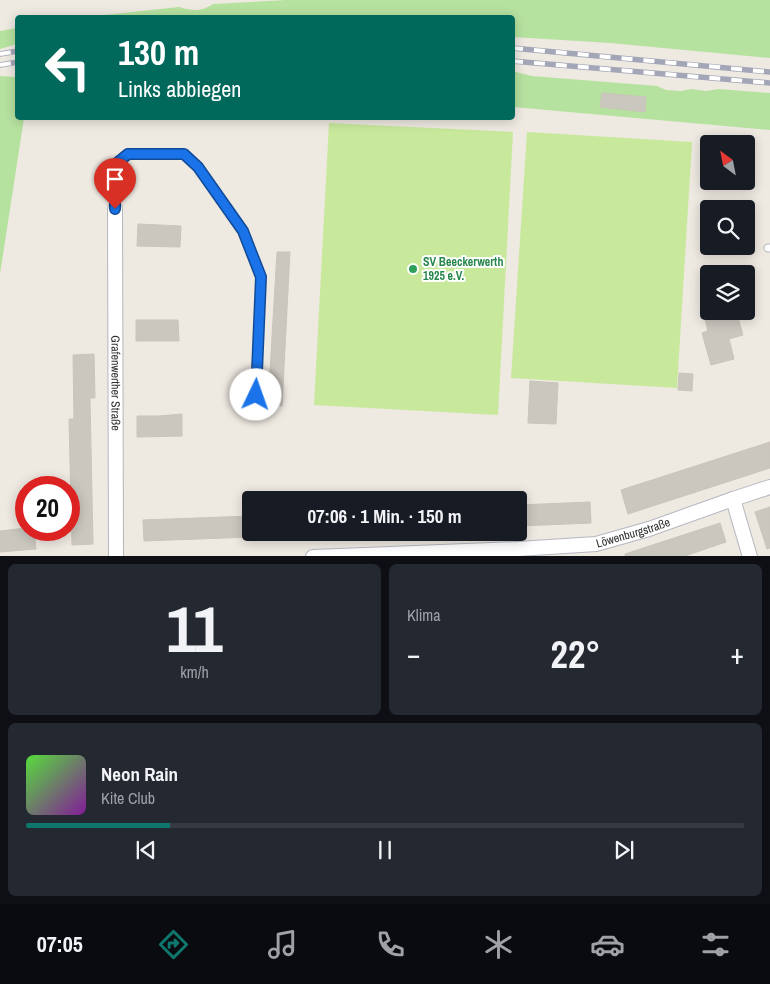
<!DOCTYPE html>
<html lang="de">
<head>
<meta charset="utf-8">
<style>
  body { margin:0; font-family:"Archivo Narrow",sans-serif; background:#242831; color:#f1f3f6; height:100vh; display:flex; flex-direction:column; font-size:19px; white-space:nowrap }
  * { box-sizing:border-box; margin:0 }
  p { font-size:16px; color:#9ea1a6 }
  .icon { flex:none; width:28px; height:28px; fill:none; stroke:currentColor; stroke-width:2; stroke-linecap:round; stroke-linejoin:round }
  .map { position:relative; height:556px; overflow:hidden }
  .drawer { display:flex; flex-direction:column; gap:8px; padding:8px; background:#0d0f14; flex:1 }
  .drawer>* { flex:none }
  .top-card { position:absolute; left:15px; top:15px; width:500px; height:105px; border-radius:5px; box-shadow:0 2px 12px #0003; background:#00695c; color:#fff; overflow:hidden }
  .needle { width:32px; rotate:328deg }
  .buttons { position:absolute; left:700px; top:135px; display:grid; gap:10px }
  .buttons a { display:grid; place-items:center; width:55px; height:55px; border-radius:5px; background:#171b24; box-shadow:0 2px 12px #0003; font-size:25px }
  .speed { position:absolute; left:15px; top:476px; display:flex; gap:10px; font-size:25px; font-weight:700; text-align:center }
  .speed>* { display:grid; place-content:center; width:65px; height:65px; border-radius:50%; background:#171b24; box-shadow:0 2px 12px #0003; line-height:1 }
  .speed .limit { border:8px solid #d22; background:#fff; color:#111 }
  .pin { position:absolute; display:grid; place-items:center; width:42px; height:42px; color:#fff; margin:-51px -21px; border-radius:50% 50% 50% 0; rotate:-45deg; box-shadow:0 0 5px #0007 }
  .pin .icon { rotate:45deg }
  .me { position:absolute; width:55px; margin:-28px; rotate:3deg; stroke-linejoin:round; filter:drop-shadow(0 0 4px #0008) }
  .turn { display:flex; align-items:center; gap:18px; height:105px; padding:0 20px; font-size:22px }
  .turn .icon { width:65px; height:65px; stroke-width:2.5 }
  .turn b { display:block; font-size:35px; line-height:42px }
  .big { font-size:38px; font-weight:700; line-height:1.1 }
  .drawer .tile { flex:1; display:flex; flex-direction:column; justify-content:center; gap:8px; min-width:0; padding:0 18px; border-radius:8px; background:#242831 }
  .drawer .dial { align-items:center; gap:0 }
  .dial b { font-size:65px; line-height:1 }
  .song { display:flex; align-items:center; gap:15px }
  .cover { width:60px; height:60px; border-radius:8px; background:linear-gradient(135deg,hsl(110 70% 55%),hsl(290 70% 35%)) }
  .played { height:5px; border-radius:2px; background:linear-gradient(90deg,#0f766e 20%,#363941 20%) }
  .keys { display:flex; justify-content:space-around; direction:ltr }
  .heat { display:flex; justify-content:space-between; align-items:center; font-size:28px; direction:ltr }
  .drawer .tiles { flex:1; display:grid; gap:8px; grid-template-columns:1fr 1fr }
  .tile:last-child { grid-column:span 2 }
  .trip { position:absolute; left:242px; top:491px; width:285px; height:50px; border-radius:5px; background:#171b24; box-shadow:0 2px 12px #0003; font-weight:700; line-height:50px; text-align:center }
  .menu { display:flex; height:80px; justify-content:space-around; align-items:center; background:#090b0e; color:#9ea1a6 }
  .menu .icon { width:35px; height:35px }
  .menu .active { color:#0f766e }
  .menu b { font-size:22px; color:#f1f3f6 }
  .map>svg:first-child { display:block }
  .green { fill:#b6e2a0 }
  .pitch { fill:#c8e99c }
  .building { fill:#cac7bf; stroke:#cac5ba }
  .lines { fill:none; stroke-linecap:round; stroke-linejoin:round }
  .lane-casing { stroke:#b4b7c0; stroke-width:9 }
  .street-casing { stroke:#b4b7c0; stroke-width:16 }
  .lane { stroke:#fff; stroke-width:7 }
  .street { stroke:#fff; stroke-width:14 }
  .rail-casing { stroke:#a3a6b7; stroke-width:5.5 }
  .rail { stroke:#fff; stroke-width:4; stroke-dasharray:11; stroke-linecap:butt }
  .route-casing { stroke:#114b97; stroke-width:12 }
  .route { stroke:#1a73e8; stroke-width:9 }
  .leisure-dot { fill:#2e9e5b; stroke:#fff; stroke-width:2 }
  .labels { text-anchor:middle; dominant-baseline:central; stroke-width:4; stroke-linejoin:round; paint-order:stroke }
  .leisure-label { font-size:12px; font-weight:bold; fill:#27864d; stroke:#fff; text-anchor:start }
  .street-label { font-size:12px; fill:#2e2e2e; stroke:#fff }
</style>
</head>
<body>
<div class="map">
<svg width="770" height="557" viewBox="0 0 770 557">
  <rect width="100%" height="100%" fill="#eee9e1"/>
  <path class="green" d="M287 0H770V58L610 43 513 37 512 18 86 17 179 7C192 11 201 12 213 4Z
    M17 28V44L0 49V31Z
    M512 71 532 76 657 86 666 90 681 91 691 89 706 91 718 89 770 93V130L513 107Z
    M0 76 17 77 18 118H24L0 274Z"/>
  <path class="pitch" d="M329 123 513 132 498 415 314 405Z
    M527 132 692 142 677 388 511 378Z"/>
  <path class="building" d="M602 93 646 97 645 112 600 107Z
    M138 224 181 226 180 247 137 246Z
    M277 252H290L282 406 268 405Z
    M703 311H736L743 335 729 339 734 359 711 365 702 333 708 331Z
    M136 320H178L179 341H136Z
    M94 354 95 398H90L93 544 72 545 69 419H74L73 355Z
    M679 373 693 374 692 391 678 390Z
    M530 381 558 383 556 424 528 423Z
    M182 414V436L137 437V416H159Z
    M770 442V468L628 514 621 490Z
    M590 502 591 523 519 526V505Z
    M770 507V548L767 549 755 512Z
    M251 516V537L144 541 143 520Z
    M720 523 726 542 682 557H625V554Z
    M26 528V530H34L36 549 0 552V531Z"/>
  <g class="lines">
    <defs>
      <path id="lane" d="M115 209V178L117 163 128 154H184L198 167 243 231 261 277 256 395
        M768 248H770"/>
      <g id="street">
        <path id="s1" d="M115 209 116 557"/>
        <path d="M733 499 750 557"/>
        <path id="s2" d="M313 557 518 549 596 544 649 529 733 499 770 487"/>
      </g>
    </defs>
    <use href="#lane" class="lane-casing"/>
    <use href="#street" class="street-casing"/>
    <use href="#lane" class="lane"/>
    <use href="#street" class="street"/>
    <defs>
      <path id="rail" d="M512 48 770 72
        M0 54 18 51
        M512 61 770 83
        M0 65 18 62"/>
    </defs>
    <use href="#rail" class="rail-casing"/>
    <use href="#rail" class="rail"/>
  </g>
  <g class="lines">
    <defs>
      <path id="route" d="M115 209V178L117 163 128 154H184L198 167 243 231 261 277 256 395"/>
    </defs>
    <use href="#route" class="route-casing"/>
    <use href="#route" class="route"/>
  </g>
  <circle class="leisure-dot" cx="413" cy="269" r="5"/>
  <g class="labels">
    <g class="leisure-label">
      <text x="423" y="262">SV Beeckerwerth<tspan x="423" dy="14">1925 e.V.</tspan></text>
    </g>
    <g class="street-label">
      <text stroke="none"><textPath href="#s1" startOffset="174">Grafenwerther Straße</textPath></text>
      <text stroke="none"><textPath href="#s2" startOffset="322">Löwenburgstraße</textPath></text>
    </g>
  </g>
</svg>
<div class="buttons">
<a><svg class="needle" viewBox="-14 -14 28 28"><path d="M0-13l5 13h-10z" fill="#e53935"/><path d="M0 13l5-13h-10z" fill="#9ea1a6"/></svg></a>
<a><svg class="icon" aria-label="search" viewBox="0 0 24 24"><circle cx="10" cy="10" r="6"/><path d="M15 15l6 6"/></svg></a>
<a><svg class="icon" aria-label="layers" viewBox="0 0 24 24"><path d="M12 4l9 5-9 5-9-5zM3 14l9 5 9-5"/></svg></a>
</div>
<div class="speed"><div class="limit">20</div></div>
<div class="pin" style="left:115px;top:209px;background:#d93025"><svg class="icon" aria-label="arrive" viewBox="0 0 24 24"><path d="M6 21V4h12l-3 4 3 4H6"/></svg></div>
<svg class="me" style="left:256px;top:395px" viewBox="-20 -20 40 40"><circle r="19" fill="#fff"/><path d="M0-13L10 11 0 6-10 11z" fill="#1a73e8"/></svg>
<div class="trip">07:06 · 1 Min. · 150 m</div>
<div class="top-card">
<div class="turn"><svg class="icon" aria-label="left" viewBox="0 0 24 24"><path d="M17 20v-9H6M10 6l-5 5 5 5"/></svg><div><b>130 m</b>Links abbiegen</div></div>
</div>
</div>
<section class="drawer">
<div class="tiles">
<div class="tile dial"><b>11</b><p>km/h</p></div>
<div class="tile"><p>Klima</p>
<div class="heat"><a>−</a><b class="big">22°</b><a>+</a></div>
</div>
<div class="tile">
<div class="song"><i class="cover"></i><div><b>Neon Rain</b><p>Kite Club</p></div></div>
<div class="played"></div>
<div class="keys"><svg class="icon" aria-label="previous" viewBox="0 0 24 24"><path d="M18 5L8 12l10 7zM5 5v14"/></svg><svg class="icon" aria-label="pause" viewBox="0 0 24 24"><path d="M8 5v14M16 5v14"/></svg><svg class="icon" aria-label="next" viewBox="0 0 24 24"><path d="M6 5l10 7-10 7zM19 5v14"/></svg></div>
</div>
</div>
</section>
<nav class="menu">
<b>07:05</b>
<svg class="icon active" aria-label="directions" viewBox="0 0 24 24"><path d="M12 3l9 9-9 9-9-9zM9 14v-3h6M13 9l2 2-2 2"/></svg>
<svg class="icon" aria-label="music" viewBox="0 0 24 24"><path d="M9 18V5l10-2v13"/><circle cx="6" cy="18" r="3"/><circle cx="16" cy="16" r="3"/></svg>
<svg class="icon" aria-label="phone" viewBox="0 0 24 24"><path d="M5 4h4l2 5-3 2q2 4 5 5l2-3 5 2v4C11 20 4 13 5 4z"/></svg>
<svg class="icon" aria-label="climate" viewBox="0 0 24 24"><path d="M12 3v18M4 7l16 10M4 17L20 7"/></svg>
<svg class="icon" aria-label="car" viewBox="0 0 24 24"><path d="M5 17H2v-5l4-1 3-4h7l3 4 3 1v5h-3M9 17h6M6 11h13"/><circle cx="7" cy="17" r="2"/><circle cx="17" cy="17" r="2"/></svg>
<svg class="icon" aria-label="filters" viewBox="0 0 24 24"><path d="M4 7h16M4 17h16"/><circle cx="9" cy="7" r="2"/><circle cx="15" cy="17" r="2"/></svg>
</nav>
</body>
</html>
